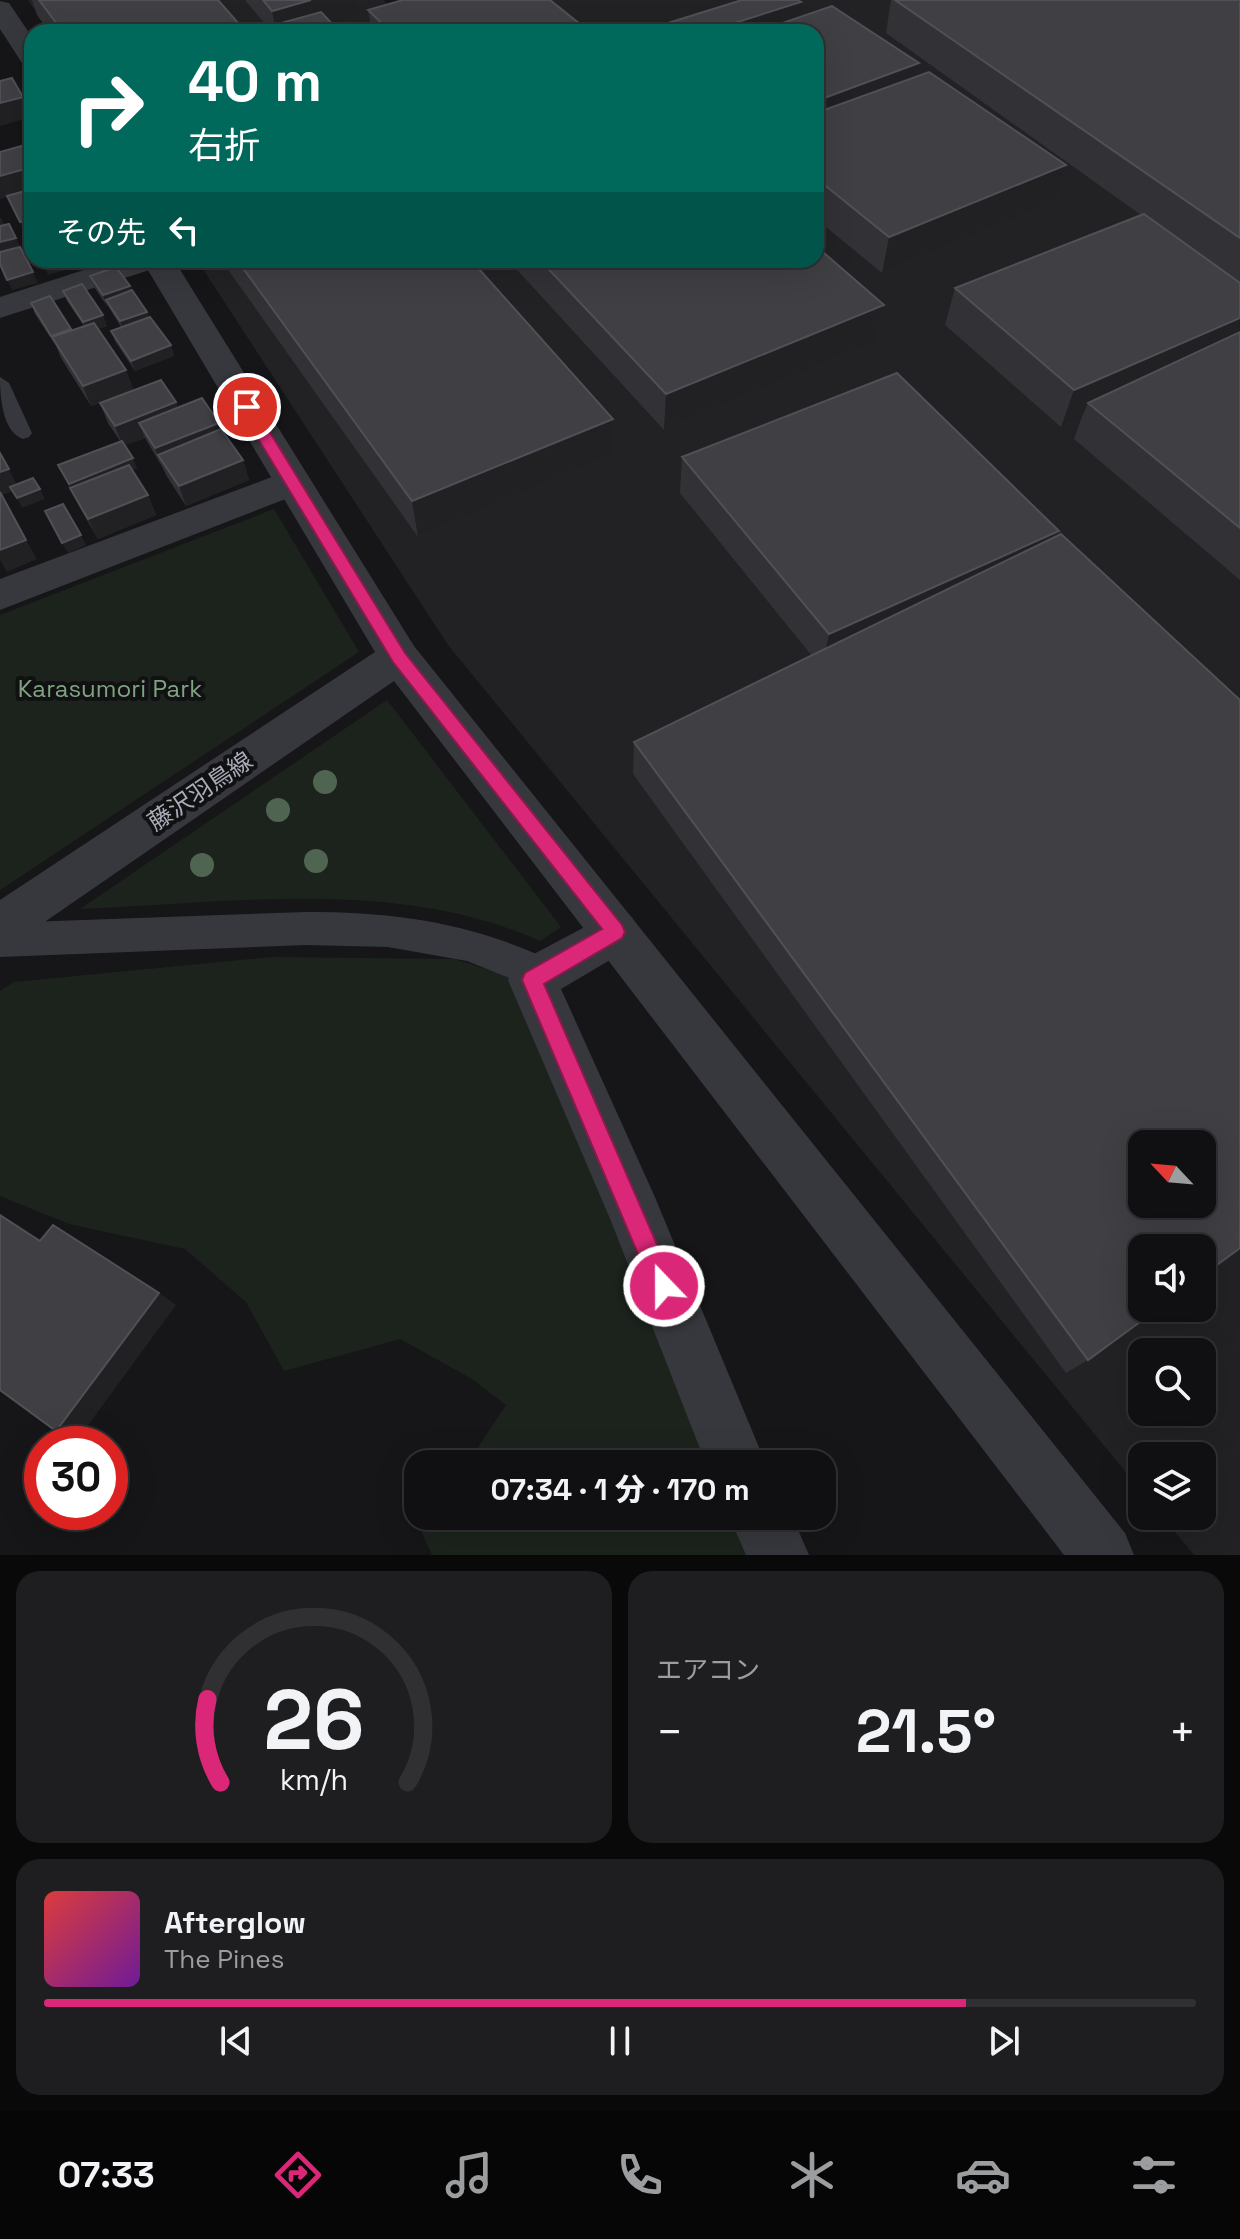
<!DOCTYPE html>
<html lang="ja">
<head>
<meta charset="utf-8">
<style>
  body { margin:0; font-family:"Space Grotesk","Noto Sans JP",sans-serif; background:#1e1e20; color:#f1f3f6; height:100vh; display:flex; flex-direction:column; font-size:30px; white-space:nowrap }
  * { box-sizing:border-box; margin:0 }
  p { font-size:26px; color:#9c9d9f }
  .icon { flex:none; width:44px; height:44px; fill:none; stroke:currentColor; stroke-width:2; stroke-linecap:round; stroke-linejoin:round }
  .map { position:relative; height:1555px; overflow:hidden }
  .panel { display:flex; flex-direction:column; gap:16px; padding:16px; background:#09090a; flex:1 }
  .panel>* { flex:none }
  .top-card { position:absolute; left:24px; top:24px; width:800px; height:244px; border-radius:24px; box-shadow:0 8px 32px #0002,0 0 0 2px #303032; background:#00695c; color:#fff; overflow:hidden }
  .needle { width:52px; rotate:296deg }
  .fabs { position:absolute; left:1128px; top:1130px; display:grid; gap:16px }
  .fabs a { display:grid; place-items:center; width:88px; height:88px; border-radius:16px; background:#101012; box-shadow:0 8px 32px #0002,0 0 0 2px #303032; font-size:40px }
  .speed { position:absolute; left:24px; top:1426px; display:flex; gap:16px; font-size:40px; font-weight:700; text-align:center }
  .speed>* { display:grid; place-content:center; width:104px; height:104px; border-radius:50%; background:#101012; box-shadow:0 8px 32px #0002,0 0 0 2px #303032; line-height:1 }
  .speed .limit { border:12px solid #d22; background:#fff; color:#111 }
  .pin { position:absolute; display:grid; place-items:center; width:68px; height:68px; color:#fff; margin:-34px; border:4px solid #fff; border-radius:50%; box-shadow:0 2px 8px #0007 }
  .me { position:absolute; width:88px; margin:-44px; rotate:338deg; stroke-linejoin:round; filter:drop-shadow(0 0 6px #0008) }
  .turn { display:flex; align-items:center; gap:28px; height:168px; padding:0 32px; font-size:36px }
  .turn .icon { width:104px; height:104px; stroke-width:2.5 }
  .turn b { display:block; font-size:56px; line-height:68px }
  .then { display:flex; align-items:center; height:76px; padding:0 32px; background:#0003; gap:16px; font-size:30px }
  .big { font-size:60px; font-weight:800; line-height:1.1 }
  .panel .widget { flex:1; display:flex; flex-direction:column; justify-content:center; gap:12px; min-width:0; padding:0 28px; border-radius:24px; background:#1e1e20 }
  .panel .dial { align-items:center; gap:0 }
  .dial svg { height:208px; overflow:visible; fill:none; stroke:#303032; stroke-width:7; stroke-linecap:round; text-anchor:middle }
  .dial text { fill:#f1f3f6; stroke:none }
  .song { display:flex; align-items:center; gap:24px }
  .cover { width:96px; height:96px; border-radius:12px; background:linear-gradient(135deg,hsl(0 70% 55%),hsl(280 70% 35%)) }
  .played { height:8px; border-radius:4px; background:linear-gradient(90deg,#db2777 80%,#303032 80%) }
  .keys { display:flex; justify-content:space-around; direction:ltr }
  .heat { display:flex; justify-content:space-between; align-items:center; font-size:44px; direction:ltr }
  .panel .tiles { flex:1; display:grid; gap:16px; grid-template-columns:1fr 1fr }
  .widget:last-child { grid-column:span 2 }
  .trip { position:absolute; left:404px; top:1450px; width:432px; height:80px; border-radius:24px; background:#101012; box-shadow:0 8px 32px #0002,0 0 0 2px #303032; font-weight:800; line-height:80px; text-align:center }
  .tabs { display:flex; height:128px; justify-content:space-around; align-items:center; background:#060607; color:#9c9d9f }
  .tabs .icon { width:56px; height:56px }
  .tabs .current { color:#db2777 }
  .tabs b { font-size:36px; color:#f1f3f6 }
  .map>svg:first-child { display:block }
  .built { fill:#222225; fill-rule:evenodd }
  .green { fill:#1c231d }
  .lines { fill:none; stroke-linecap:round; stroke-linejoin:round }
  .service { fill:#37383d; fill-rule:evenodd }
  .pedestrian { fill:#37383d; fill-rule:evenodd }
  .minor { fill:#37383d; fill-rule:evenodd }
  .tertiary { fill:#37383d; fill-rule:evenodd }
  .tree { fill:#506452 }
  .wall { fill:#323236 }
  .shaded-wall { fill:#212124 }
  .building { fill:#3f3f44; stroke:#4f5156; stroke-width:2; fill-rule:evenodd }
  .route { fill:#db2777; stroke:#8e194d; stroke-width:2 }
  .labels { text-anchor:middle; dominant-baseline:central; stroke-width:8; stroke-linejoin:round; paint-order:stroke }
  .park-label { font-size:24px; fill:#7fa381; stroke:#111113 }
  .street-label { font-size:24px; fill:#a8adb8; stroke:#111113 }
</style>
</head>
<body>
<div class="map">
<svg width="1240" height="1555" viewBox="0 0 1240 1555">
  <rect width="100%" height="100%" fill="#161618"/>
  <path class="built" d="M28 0H384L391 12 442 0H1240V1555H1194L1162 1516H1202V1456H1142V1492L448 645 197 260H816V32H49ZM1142 1144H1202V1204H1142ZM1142 1248H1202V1308H1142ZM1142 1352H1202V1412H1142Z"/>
  <path class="green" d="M274 509 359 652 0 890V615Z
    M387 700 561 927 540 941C398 877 231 903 80 909Z
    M272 957 454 959 521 980 721 1464H467L506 1405 472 1379 400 1339 284 1371 246 1302 185 1249 69 1224 0 1196V991L14 982Z
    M434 1516H742L755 1555H432L422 1533Z"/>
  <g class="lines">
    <path class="service" d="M0 377 9 383 32 433 29 437 23 439C2 432 0 396 0 377Z"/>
    <path class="pedestrian" d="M306 912C399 912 472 923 557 963L563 975 557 987 544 992 467 961 388 947 306 945 0 957V923Z"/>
    <path class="minor" d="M115 260H164L159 267 0 318V297Z
      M293 469 306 473 312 482 306 491 0 610V579Z
      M615 911 632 917 639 932 632 947 561 989 654 1195 766 1464H706L611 1221 508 980 515 964Z
      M729 1516H792L809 1555H746Z"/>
    <path class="tertiary" d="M0 1 9 3 32 37V65L22 63 0 29Z
      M142 260H174L414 646 1125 1533 1134 1555H1064L394 681 17 941 0 947V900L375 652Z"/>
  </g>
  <g class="tree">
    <circle cx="325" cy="782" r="12"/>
    <circle cx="278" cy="810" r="12"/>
    <circle cx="316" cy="861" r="12"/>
    <circle cx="202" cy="865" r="12"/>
  </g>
  <path class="wall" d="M32 0H218L246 32H49L37 15Z
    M245 0H358L361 16 332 24 340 32H272Z
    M891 0H1240V580L1074 439 1082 417 1061 427 945 325 955 288 1141 215 886 33Z
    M368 10 590 32H372Z
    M799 17 919 63 916 77 1066 165 1055 202 882 273 816 219V32Z
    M226 260H471L613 419V455L418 537 229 271Z
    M508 260H816L884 305 876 342 664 430Z
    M90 276 131 291 147 312 149 317 171 345 174 356 135 371 115 341 111 331 121 327 108 306H107L94 287Z
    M63 291 107 326 98 329 134 390 176 402 178 408 219 423 221 429 243 460 249 480 186 506 166 475 163 468 145 438 125 445 137 468 132 470 148 495 156 515 98 539 80 508 58 465 120 441 108 423 100 403 91 406 61 358 56 346 35 314 31 303 72 330 84 326 67 301Z
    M682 457 1057 536 1088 1360 1066 1373 633 774 634 742 812 656 680 493Z"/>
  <path class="shaded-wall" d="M311 0H358L361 16 303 32 281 23 283 32H276L272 11Z
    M801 2 799 22 767 32H706Z
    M919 63 912 99 816 136V101Z
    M23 97 31 117 0 126V103Z
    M1066 165 1055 202 882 273 889 237Z
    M32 167V190L0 199V176Z
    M0 218H1L6 228 0 230Z
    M32 219V230L24 233 20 222Z
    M16 238 21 248 0 254V242Z
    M59 260H66L69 269 48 275 44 264Z
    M79 260H99L81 265Z
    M33 272 38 283 12 290 7 280Z
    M130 286 134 296 106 300 108 306H107L103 295Z
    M884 305 876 342 664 430 666 394Z
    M147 312 151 322 124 332 120 321Z
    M103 315 107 326 88 332 83 322Z
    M1240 318V347L1088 403 1082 417 1061 427 1074 390Z
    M171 345 174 356 135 371 131 361Z
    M126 370 134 390 91 406 83 386Z
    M176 402 183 422 139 423 145 438 123 446 115 426Z
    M613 419V455L418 537 412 501Z
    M219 423 226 443 158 455 155 448Z
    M133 458 137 468 73 494 69 484Z
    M243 460 249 480 186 506 179 486Z
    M9 469 19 489 2 495 0 492V472Z
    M40 489 45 499 22 508 17 498Z
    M148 495 156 515 98 539 88 519Z
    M1059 531 1045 566 822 668 829 634Z
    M81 535 86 545 68 553 62 543Z
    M26 540 37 559 7 572 0 560V550Z
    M159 1293 176 1305 78 1439 56 1431Z"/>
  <path class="building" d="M39 0H218L246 32H63Z
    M263 0H311L272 11Z
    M403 0H550L590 32H391L368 10Z
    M742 0H798L801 2 706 32H639Z
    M895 0H1240V238Z
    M832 6 919 63 816 101V32H756Z
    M321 12 340 32H289L281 23Z
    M929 72 1066 165 889 237 816 178V113Z
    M12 78 23 97 0 103V81Z
    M32 143V167L0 176V152Z
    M32 189V219L20 222 7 196Z
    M1144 214 1240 283V318L1074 390 955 288Z
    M9 224 16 238 0 242V226Z
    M32 227V237L30 238 25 229Z
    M816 246 884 305 666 394 540 260H816Z
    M20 247 33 272 7 280 0 264V252Z
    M42 260H59L44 264Z
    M237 260H471L613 419 412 501Z
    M116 267 130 286 103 295 90 276Z
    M82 284 103 315 83 322 63 291Z
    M132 290 147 312 120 321 106 300Z
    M50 296 71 329 51 336 31 303Z
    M150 317 171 345 131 361 111 331Z
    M94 323 126 370 83 386 52 337Z
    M1240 332V528L1088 403Z
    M897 373 1059 531 829 634 682 457Z
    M161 380 176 402 115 426 100 403Z
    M202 398 219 423 155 448 139 423Z
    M221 429 243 460 179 486 158 455Z
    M122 441 133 458 69 484 58 465Z
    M0 453 9 469 0 472Z
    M129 465 148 495 88 519 70 488Z
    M33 478 40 489 17 498 10 487Z
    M0 492 26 540 0 550Z
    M63 504 81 535 62 543 45 511Z
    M1061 534 1240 700V1248L1202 1276V1248H1142V1308H1159L1088 1360 634 742ZM1142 1144H1202V1204H1142Z
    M0 1215 40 1241 53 1225 159 1293 56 1431 0 1390Z"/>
  <path class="route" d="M247 402 252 403 405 653 622 925 625 932 622 938 544 984 675 1286 672 1294 664 1298 655 1294 522 980 525 973 602 929 393 662 239 407Z"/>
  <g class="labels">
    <g class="park-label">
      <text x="110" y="688">Karasumori Park</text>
    </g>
    <g class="street-label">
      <text transform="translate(200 791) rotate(-34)">藤沢羽鳥線</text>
    </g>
  </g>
</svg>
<div class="fabs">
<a><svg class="needle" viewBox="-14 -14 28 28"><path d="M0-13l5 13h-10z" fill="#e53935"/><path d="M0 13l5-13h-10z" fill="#9c9d9f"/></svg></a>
<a><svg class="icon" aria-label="sound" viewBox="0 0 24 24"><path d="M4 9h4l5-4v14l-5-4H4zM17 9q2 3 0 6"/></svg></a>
<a><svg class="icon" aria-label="search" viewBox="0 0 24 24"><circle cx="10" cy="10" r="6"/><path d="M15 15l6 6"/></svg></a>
<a><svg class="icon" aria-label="layers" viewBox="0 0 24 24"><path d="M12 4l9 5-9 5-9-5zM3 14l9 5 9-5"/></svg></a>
</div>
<div class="speed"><div class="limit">30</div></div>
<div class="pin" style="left:247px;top:407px;background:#d93025"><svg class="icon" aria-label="arrive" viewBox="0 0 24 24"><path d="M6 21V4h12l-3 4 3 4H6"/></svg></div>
<svg class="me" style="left:664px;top:1286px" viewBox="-20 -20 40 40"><circle r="17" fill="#db2777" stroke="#fff" stroke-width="3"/><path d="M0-11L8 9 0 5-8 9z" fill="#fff"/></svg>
<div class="trip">07:34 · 1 分 · 170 m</div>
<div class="top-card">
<div class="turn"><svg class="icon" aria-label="right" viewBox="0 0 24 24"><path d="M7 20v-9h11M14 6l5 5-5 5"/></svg><div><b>40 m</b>右折</div></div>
<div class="then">その先<svg class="icon" aria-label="left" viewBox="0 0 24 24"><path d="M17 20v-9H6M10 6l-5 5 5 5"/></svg></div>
</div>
</div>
<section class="panel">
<div class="tiles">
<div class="widget dial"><svg viewBox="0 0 100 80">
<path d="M14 69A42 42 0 1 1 86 69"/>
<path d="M14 69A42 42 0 0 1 9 37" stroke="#db2777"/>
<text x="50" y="56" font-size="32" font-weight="700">26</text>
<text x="50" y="72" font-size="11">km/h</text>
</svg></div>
<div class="widget"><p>エアコン</p>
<div class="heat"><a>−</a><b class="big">21.5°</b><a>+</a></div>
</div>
<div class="widget">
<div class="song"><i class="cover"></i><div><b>Afterglow</b><p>The Pines</p></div></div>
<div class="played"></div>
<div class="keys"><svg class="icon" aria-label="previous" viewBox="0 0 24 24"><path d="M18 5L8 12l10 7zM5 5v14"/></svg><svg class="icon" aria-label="pause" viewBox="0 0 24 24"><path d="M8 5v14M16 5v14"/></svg><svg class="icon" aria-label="next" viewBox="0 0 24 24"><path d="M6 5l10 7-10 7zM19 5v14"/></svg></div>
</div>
</div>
</section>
<nav class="tabs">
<b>07:33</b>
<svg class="icon current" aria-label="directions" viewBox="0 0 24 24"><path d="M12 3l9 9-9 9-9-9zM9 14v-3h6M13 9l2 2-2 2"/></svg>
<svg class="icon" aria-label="music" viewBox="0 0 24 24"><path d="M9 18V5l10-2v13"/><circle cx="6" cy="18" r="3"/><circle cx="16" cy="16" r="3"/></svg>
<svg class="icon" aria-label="phone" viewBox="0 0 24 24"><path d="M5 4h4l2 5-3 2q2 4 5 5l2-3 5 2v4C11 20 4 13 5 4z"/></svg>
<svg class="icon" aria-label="climate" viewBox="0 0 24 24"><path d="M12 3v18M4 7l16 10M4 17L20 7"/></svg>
<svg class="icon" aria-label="car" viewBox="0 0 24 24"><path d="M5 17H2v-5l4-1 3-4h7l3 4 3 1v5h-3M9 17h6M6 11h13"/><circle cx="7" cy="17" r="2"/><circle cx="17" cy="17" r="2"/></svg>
<svg class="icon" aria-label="filters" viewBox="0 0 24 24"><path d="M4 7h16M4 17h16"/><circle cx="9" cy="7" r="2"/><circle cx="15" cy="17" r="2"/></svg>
</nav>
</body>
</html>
